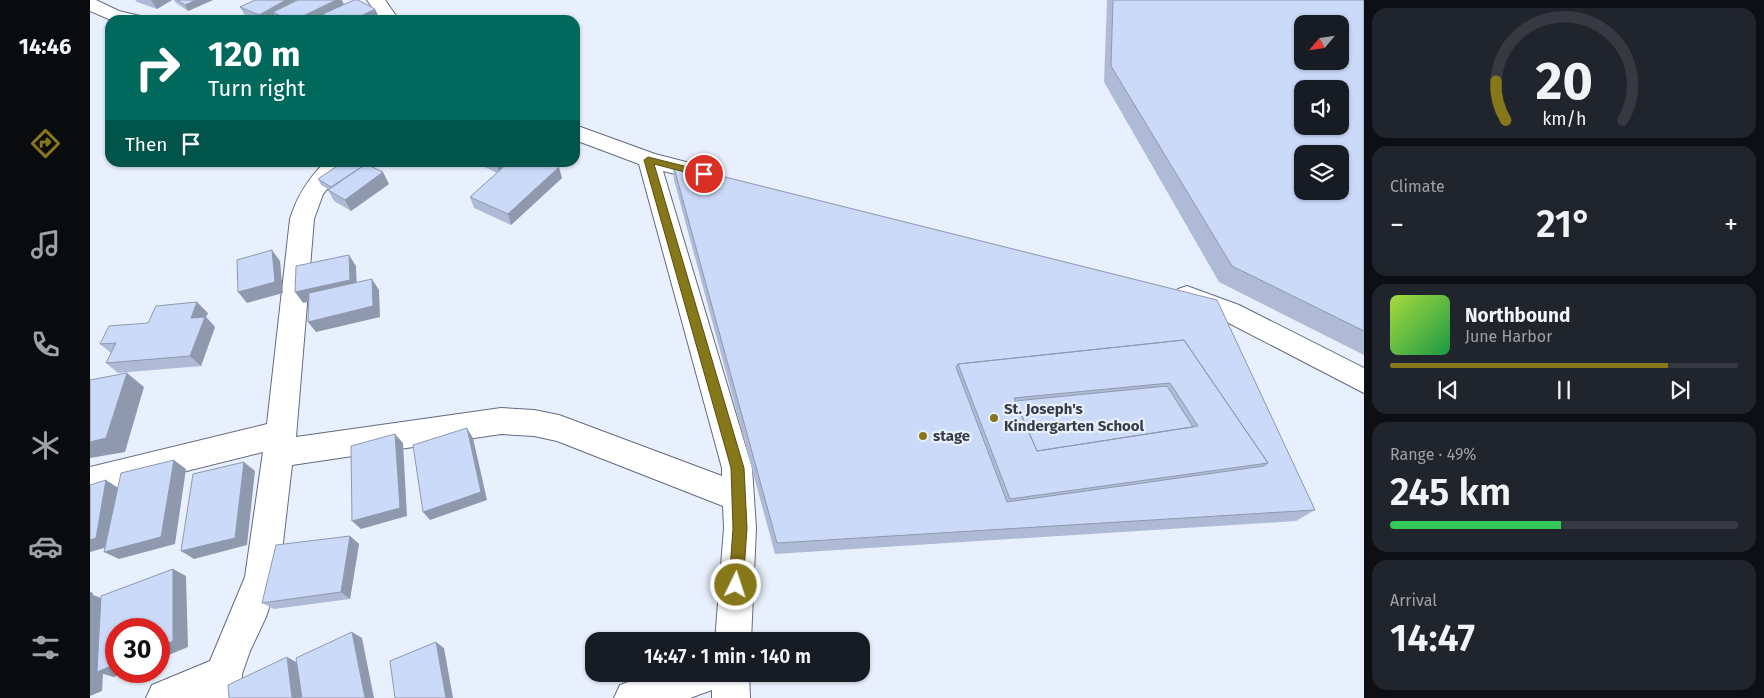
<!DOCTYPE html>
<html lang="en">
<head>
<meta charset="utf-8">
<style>
  body { margin:0; font-family:"Fira Sans",sans-serif; background:#20242c; color:#f1f3f6; height:100vh; display:flex; flex-direction:column; font-size:19px; white-space:nowrap }
  * { box-sizing:border-box; margin:0 }
  p { font-size:16px; color:#9ea1a6 }
  .icon { flex:none; width:28px; height:28px; fill:none; stroke:currentColor; stroke-width:2; stroke-linecap:round; stroke-linejoin:round }
  .map { position:relative; flex:1; overflow:hidden }
  .drawer { display:flex; flex-direction:column; gap:8px; padding:8px; background:#0d0f14; width:400px }
  .drawer>* { flex:none }
  .banner { position:absolute; left:15px; top:15px; width:475px; height:152px; border-radius:15px; box-shadow:0 1px 4px #0004; background:#00695c; color:#fff; overflow:hidden }
  .needle { width:32px; rotate:241deg }
  .tools { position:absolute; left:1204px; top:15px; display:grid; gap:10px }
  .tools a { display:grid; place-items:center; width:55px; height:55px; border-radius:10px; background:#171b24; box-shadow:0 1px 4px #0004; font-size:25px }
  .speed { position:absolute; left:15px; top:618px; display:flex; gap:10px; font-size:25px; font-weight:700; text-align:center }
  .speed>* { display:grid; place-content:center; width:65px; height:65px; border-radius:50%; background:#171b24; box-shadow:0 1px 4px #0004; line-height:1 }
  .speed .limit { border:8px solid #d22; background:#fff; color:#111 }
  .pin { position:absolute; display:grid; place-items:center; width:42px; height:42px; color:#fff; margin:-21px; border:2px solid #fff; border-radius:50%; box-shadow:0 1px 5px #0007 }
  .me { position:absolute; width:55px; margin:-28px; rotate:4deg; stroke-linejoin:round; filter:drop-shadow(0 0 4px #0008) }
  .turn { display:flex; align-items:center; gap:18px; height:105px; padding:0 20px; font-size:22px }
  .turn .icon { width:65px; height:65px; stroke-width:2.5 }
  .turn b { display:block; font-size:35px; line-height:42px }
  .then { display:flex; align-items:center; height:48px; padding:0 20px; background:#0003; gap:10px; font-size:19px }
  .big { font-size:38px; font-weight:600; line-height:1.1 }
  .drawer .card { flex:1; display:flex; flex-direction:column; justify-content:center; gap:8px; min-width:0; padding:0 18px; border-radius:15px; background:#20242c }
  .drawer .dial { align-items:center; gap:0 }
  .dial svg { height:130px; overflow:visible; fill:none; stroke:#363941; stroke-width:7; stroke-linecap:round; text-anchor:middle }
  .dial text { fill:#f1f3f6; stroke:none }
  .song { display:flex; align-items:center; gap:15px }
  .cover { width:60px; height:60px; border-radius:8px; background:linear-gradient(135deg,hsl(80 70% 55%),hsl(140 70% 35%)) }
  .played { height:5px; border-radius:2px; background:linear-gradient(90deg,#87771b 80%,#363941 80%) }
  .keys { display:flex; justify-content:space-around; direction:ltr }
  .heat { display:flex; justify-content:space-between; align-items:center; font-size:28px; direction:ltr }
  .charge { height:8px; border-radius:4px; background:linear-gradient(90deg,#34c759 49%,#363941 0) }
  .trip { position:absolute; left:495px; top:632px; width:285px; height:50px; border-radius:15px; background:#171b24; box-shadow:0 1px 4px #0004; font-weight:600; line-height:50px; text-align:center }
  main { display:flex; flex:1; min-height:0 }
  .dock { display:flex; flex-direction:column; width:90px; justify-content:space-around; align-items:center; background:#090b0e; color:#9ea1a6 }
  .dock .icon { width:35px; height:35px }
  .dock .selected { color:#87771b }
  .dock b { font-size:22px; color:#f1f3f6 }
  .map>svg:first-child { display:block }
  .lines { fill:none; stroke-linecap:round; stroke-linejoin:round }
  .minor-casing { stroke:#626b7e; stroke-width:2 }
  .minor { fill:#fff; fill-rule:evenodd }
  .wall { fill:#afbbd6 }
  .shaded-wall { fill:#8e99ae }
  .building { fill:#cbdaf9; stroke:#8e99ae; fill-rule:evenodd }
  .route { fill:#87771b; stroke:#584d12 }
  .poi-dot { fill:#87771b; stroke:#e9f0fd; stroke-width:2 }
  .labels { text-anchor:middle; dominant-baseline:central; stroke-width:4.5; stroke-linejoin:round; paint-order:stroke }
  .poi-label { font-size:15px; font-weight:bold; fill:#373b44; stroke:#e9f0fd; text-anchor:start }
</style>
</head>
<body>
<main>
<nav class="dock">
<b>14:46</b>
<svg class="icon selected" aria-label="directions" viewBox="0 0 24 24"><path d="M12 3l9 9-9 9-9-9zM9 14v-3h6M13 9l2 2-2 2"/></svg>
<svg class="icon" aria-label="music" viewBox="0 0 24 24"><path d="M9 18V5l10-2v13"/><circle cx="6" cy="18" r="3"/><circle cx="16" cy="16" r="3"/></svg>
<svg class="icon" aria-label="phone" viewBox="0 0 24 24"><path d="M5 4h4l2 5-3 2q2 4 5 5l2-3 5 2v4C11 20 4 13 5 4z"/></svg>
<svg class="icon" aria-label="climate" viewBox="0 0 24 24"><path d="M12 3v18M4 7l16 10M4 17L20 7"/></svg>
<svg class="icon" aria-label="car" viewBox="0 0 24 24"><path d="M5 17H2v-5l4-1 3-4h7l3 4 3 1v5h-3M9 17h6M6 11h13"/><circle cx="7" cy="17" r="2"/><circle cx="17" cy="17" r="2"/></svg>
<svg class="icon" aria-label="filters" viewBox="0 0 24 24"><path d="M4 7h16M4 17h16"/><circle cx="9" cy="7" r="2"/><circle cx="15" cy="17" r="2"/></svg>
</nav>
<div class="map">
<svg width="1274" height="698" viewBox="0 0 1274 698">
  <rect width="100%" height="100%" fill="#e9f0fd"/>
  <g class="lines">
    <defs>
      <path id="minor" d="M0 0H6L29 11 50 16 53 20H21L0 11Z
        M277 0H295L309 20H291Z
        M485 125 565 154 627 170 630 175 627 180 619 182 573 171 662 468 666 528 661 641H625L634 528 633 506 467 441 444 436 411 434 202 465 189 577 176 617 160 651 152 674 151 698H56L62 685 120 661 155 577 173 452 0 495V467L177 424 200 219C207 196 218 179 235 162H260L233 194 224 219 206 437 411 408 444 410 469 415 632 476V468L549 164 485 140Z
        M1097 286 1149 305 1274 368V393L1131 319 1088 303 1084 296 1088 289Z
        M560 674H659L660 698H622V690L600 698H524L530 685Z"/>
    </defs>
    <use href="#minor" class="minor-casing"/>
    <use href="#minor" class="minor"/>
  </g>
  <path class="wall" d="M45 0H82L67 9 47 2Z
    M84 0H123L98 11 86 3Z
    M1017 0H1274V355L1129 282 1014 82Z
    M254 5 285 9 290 20H236L235 19 233 20H160L157 19 150 7Z
    M387 162H459L472 178 421 225 384 208 380 197 407 173 388 164Z
    M583 164 1127 300 1225 510 1206 521 685 554 584 180Z
    M228 179 299 184 261 211 244 201 238 190V189L231 185Z
    M118 313 116 317 125 327 111 366 28 373 16 363 21 353 10 344 58 323Z
    M260 536 269 544 260 599 184 609 172 603Z"/>
  <path class="shaded-wall" d="M61 0H82L67 9Z
    M106 0H123L98 11 95 5Z
    M196 0H207L183 12 187 20H172L169 15Z
    M246 0H252L256 9 233 14 235 19 233 20H205Z
    M285 9 290 20H263Z
    M406 162H423L410 174Z
    M469 167 472 178 421 225 418 214Z
    M293 172 299 184 261 211 255 200Z
    M182 250 190 261 193 293 157 303 148 292Z
    M259 255 266 266 267 291 213 303 205 292Z
    M282 279 289 290 290 317 226 332 218 322Z
    M107 302 118 313 116 317 125 327 111 366 100 356 101 318Z
    M37 373 54 387 35 452 0 458V442Z
    M377 428 383 438 397 500 340 520 333 512Z
    M305 434 313 443 317 516 271 529 262 521Z
    M84 460 96 469 85 544 29 559 14 552Z
    M154 462 165 471 157 545 104 559 91 551Z
    M16 480 30 489 21 546 0 552V540Z
    M260 536 269 544 260 599 251 592Z
    M83 569 96 576 98 647 69 659V647Z
    M0 592 3 593V595L16 600 26 664V671H38L24 677 13 674 12 691 0 696Z
    M262 632 272 638 284 698H275Z
    M346 642 354 648 363 698H356Z
    M197 657 208 663 213 698H202Z"/>
  <path class="building" d="M87 0H106L95 5Z
    M165 0H196L169 15 150 7Z
    M208 0H246L205 20H198L183 12Z
    M264 0H268L285 9 263 20H237L240 18 233 14Z
    M1023 0H1274V331L1142 266 1021 66ZM1212 24H1250V61H1212ZM1212 89H1250V126H1212ZM1212 154H1250V191H1212Z
    M253 162H267L273 166 241 187 228 179Z
    M419 162H459L469 167 418 214 380 197Z
    M276 164 293 172 255 200 238 190Z
    M583 164 1127 300 1225 510 687 543ZM1094 340 1178 463 1174 466 917 502 866 367 868 364Z
    M182 250 185 282 148 292 147 260Z
    M259 255 260 280 205 292 206 266Z
    M282 279 283 306 218 322 219 293Z
    M107 302 101 318 115 317 100 356 16 363 26 343 10 344 19 326 58 323 66 306Z
    M1094 340 1178 463 920 499 868 364ZM1080 383 1108 426 947 451 924 398Z
    M37 373 16 438 0 442V380Z
    M1077 386 1103 427 947 451 925 401Z
    M377 428 391 492 333 512 323 445Z
    M305 434 310 508 262 521 261 446Z
    M84 460 71 537 14 552 31 473Z
    M154 462 145 538 91 551 103 474Z
    M16 480 6 538 0 540V485Z
    M260 536 251 592 172 603 186 545Z
    M83 569V641L69 647V629H26V664L7 672 11 596Z
    M262 632 275 698H212L206 658Z
    M346 642 356 698H305L300 661Z
    M197 657 202 698H139L138 685Z"/>
  <path class="route" d="M558 157 618 172 619 174 614 177 564 164 654 468 657 528 653 585 651 590 646 592 641 590 639 585 643 528 641 468 554 160Z"/>
  <g class="poi-dot">
    <circle cx="904" cy="418" r="5"/>
    <circle cx="833" cy="436" r="5"/>
  </g>
  <g class="labels">
    <g class="poi-label">
      <text x="914" y="409">St. Joseph's<tspan x="914" dy="17">Kindergarten School</tspan></text>
      <text x="843" y="436">stage</text>
    </g>
  </g>
</svg>
<div class="tools">
<a><svg class="needle" viewBox="-14 -14 28 28"><path d="M0-13l5 13h-10z" fill="#e53935"/><path d="M0 13l5-13h-10z" fill="#9ea1a6"/></svg></a>
<a><svg class="icon" aria-label="sound" viewBox="0 0 24 24"><path d="M4 9h4l5-4v14l-5-4H4zM17 9q2 3 0 6"/></svg></a>
<a><svg class="icon" aria-label="layers" viewBox="0 0 24 24"><path d="M12 4l9 5-9 5-9-5zM3 14l9 5 9-5"/></svg></a>
</div>
<div class="speed"><div class="limit">30</div></div>
<div class="pin" style="left:614px;top:174px;background:#d93025"><svg class="icon" aria-label="arrive" viewBox="0 0 24 24"><path d="M6 21V4h12l-3 4 3 4H6"/></svg></div>
<svg class="me" style="left:646px;top:585px" viewBox="-20 -20 40 40"><circle r="17" fill="#87771b" stroke="#fff" stroke-width="3"/><path d="M0-11L8 9 0 5-8 9z" fill="#fff"/></svg>
<div class="trip">14:47 · 1 min · 140 m</div>
<div class="banner">
<div class="turn"><svg class="icon" aria-label="right" viewBox="0 0 24 24"><path d="M7 20v-9h11M14 6l5 5-5 5"/></svg><div><b>120 m</b>Turn right</div></div>
<div class="then">Then<svg class="icon" aria-label="arrive" viewBox="0 0 24 24"><path d="M6 21V4h12l-3 4 3 4H6"/></svg></div>
</div>
</div>
<section class="drawer">
<div class="card dial"><svg viewBox="0 0 100 80">
<path d="M14 69A42 42 0 1 1 86 69"/>
<path d="M14 69A42 42 0 0 1 8 45" stroke="#87771b"/>
<text x="50" y="56" font-size="32" font-weight="700">20</text>
<text x="50" y="72" font-size="11">km/h</text>
</svg></div>
<div class="card"><p>Climate</p>
<div class="heat"><a>−</a><b class="big">21°</b><a>+</a></div>
</div>
<div class="card">
<div class="song"><i class="cover"></i><div><b>Northbound</b><p>June Harbor</p></div></div>
<div class="played"></div>
<div class="keys"><svg class="icon" aria-label="previous" viewBox="0 0 24 24"><path d="M18 5L8 12l10 7zM5 5v14"/></svg><svg class="icon" aria-label="pause" viewBox="0 0 24 24"><path d="M8 5v14M16 5v14"/></svg><svg class="icon" aria-label="next" viewBox="0 0 24 24"><path d="M6 5l10 7-10 7zM19 5v14"/></svg></div>
</div>
<div class="card"><p>Range · 49%</p><b class="big">245 km</b><div class="charge"></div></div>
<div class="card"><p>Arrival</p><b class="big">14:47</b></div>
</section>
</main>
</body>
</html>
